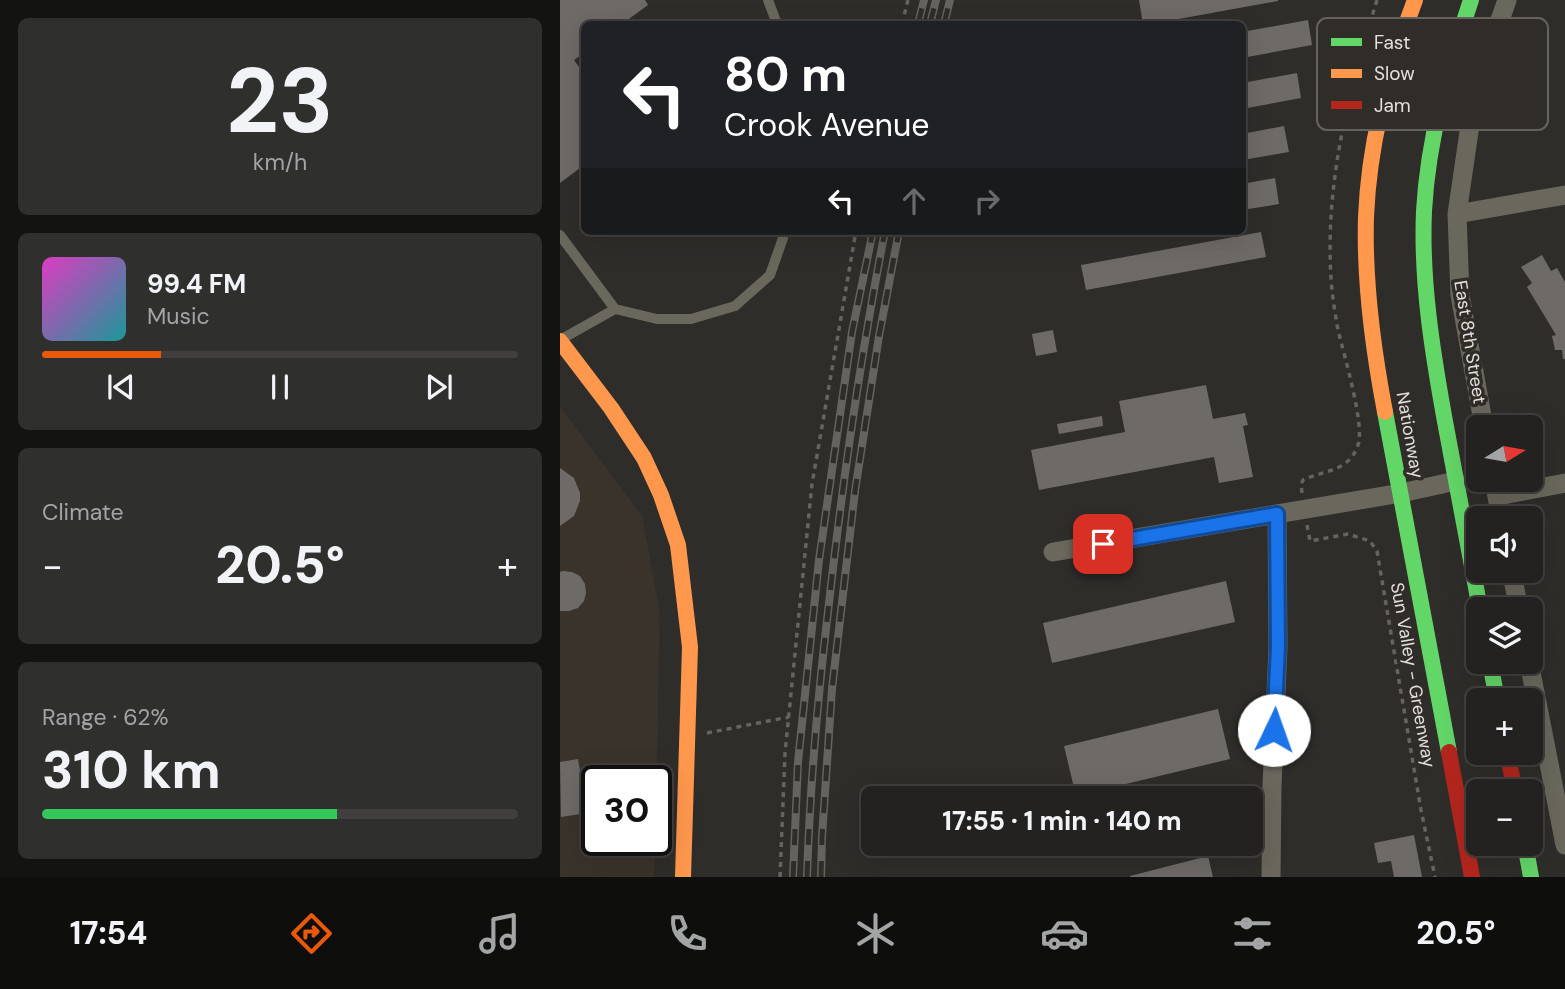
<!DOCTYPE html>
<html lang="en">
<head>
<meta charset="utf-8">
<style>
  body { margin:0; font-family:"DM Sans",sans-serif; background:#2f2f2d; color:#f1f3f6; height:100vh; display:flex; flex-direction:column; font-size:26px; white-space:nowrap }
  * { box-sizing:border-box; margin:0 }
  p { font-size:23px; color:#a3a4a5 }
  .icon { flex:none; width:38px; height:38px; fill:none; stroke:currentColor; stroke-width:2; stroke-linecap:round; stroke-linejoin:round }
  .map { position:relative; flex:1; overflow:hidden }
  .details { display:flex; flex-direction:column; gap:18px; padding:18px; background:#131312; width:560px }
  .details>* { flex:none }
  .banner { position:absolute; left:21px; top:21px; width:665px; height:214px; border-radius:10px; box-shadow:0 7px 28px #0002,0 0 0 2px #403f3e; background:#202124; color:#fff; overflow:hidden }
  .needle { width:46px; rotate:79deg }
  .fabs { position:absolute; left:906px; top:415px; display:grid; gap:14px }
  .fabs a { display:grid; place-items:center; width:77px; height:77px; border-radius:10px; background:#232220; box-shadow:0 7px 28px #0002,0 0 0 2px #403f3e; font-size:35px }
  .speed { position:absolute; left:21px; top:765px; display:flex; gap:14px; font-size:35px; font-weight:700; text-align:center }
  .speed>* { display:grid; place-content:center; width:91px; height:91px; border-radius:50%; background:#232220; box-shadow:0 7px 28px #0002,0 0 0 2px #403f3e; line-height:1 }
  .speed .limit { border:4px solid #111; border-radius:10px; background:#fff; color:#111 }
  .pin { position:absolute; display:grid; place-items:center; width:60px; height:60px; color:#fff; margin:-30px; border-radius:14px; box-shadow:0 4px 10px #0006 }
  .me { position:absolute; width:77px; margin:-38px; rotate:3deg; stroke-linejoin:round; filter:drop-shadow(0 0 5px #0008) }
  .turn { display:flex; align-items:center; gap:24px; height:147px; padding:0 28px; font-size:32px }
  .turn .icon { width:91px; height:91px; stroke-width:2.5 }
  .turn b { display:block; font-size:49px; line-height:60px }
  .lanes { display:flex; align-items:center; height:66px; padding:0 28px; background:#0003; justify-content:center; gap:35px; direction:ltr }
  .lanes .off { opacity:.35 }
  .big { font-size:52px; font-weight:800; line-height:1.1 }
  .details .widget { flex:1; display:flex; flex-direction:column; justify-content:center; gap:10px; min-width:0; padding:0 24px; border-radius:10px; background:#2f2f2d }
  .details .dial { align-items:center; gap:0 }
  .dial b { font-size:91px; line-height:1 }
  .song { display:flex; align-items:center; gap:21px }
  .cover { width:84px; height:84px; border-radius:10px; background:linear-gradient(135deg,hsl(310 70% 55%),hsl(180 70% 35%)) }
  .played { height:7px; border-radius:4px; background:linear-gradient(90deg,#ea580c 25%,#403f3e 25%) }
  .keys { display:flex; justify-content:space-around; direction:ltr }
  .heat { display:flex; justify-content:space-between; align-items:center; font-size:38px; direction:ltr }
  .charge { height:10px; border-radius:5px; background:linear-gradient(90deg,#34c759 62%,#403f3e 0) }
  .trip { position:absolute; left:301px; top:786px; width:402px; height:70px; border-radius:10px; background:#232220; box-shadow:0 7px 28px #0002,0 0 0 2px #403f3e; font-weight:800; line-height:70px; text-align:center }
  .tabs { display:flex; height:112px; justify-content:space-around; align-items:center; background:#0e0e0d; color:#a3a4a5 }
  .tabs .icon { width:49px; height:49px }
  .tabs .current { color:#ea580c }
  .tabs b { font-size:32px; color:#f1f3f6 }
  main { display:flex; flex:1; min-height:0 }
  .map>svg:first-child { display:block }
  .built { fill:#3a332b }
  .building { fill:#6d6a68 }
  .lines { fill:none; stroke-linecap:round; stroke-linejoin:round }
  .path { stroke:#66645e; stroke-width:3.5; stroke-dasharray:5 5; stroke-linecap:butt }
  .lane { stroke:#6a675c; stroke-width:10 }
  .street { stroke:#6a675c; stroke-width:19 }
  .fast { stroke:#63d668; stroke-width:16 }
  .slow { stroke:#ff974d; stroke-width:16 }
  .jam { stroke:#b3261e; stroke-width:16 }
  .rail-casing { stroke:#65635d; stroke-width:8 }
  .rail { stroke:#302d29; stroke-width:5; stroke-dasharray:16; stroke-linecap:butt }
  .route-casing { stroke:#114b97; stroke-width:18 }
  .route { stroke:#1a73e8; stroke-width:12 }
  .labels { text-anchor:middle; dominant-baseline:central; stroke-width:7; stroke-linejoin:round; paint-order:stroke }
  .street-label { font-size:18px; fill:#e3e0de; stroke:#302d29 }
  .key { fill:#302d29; stroke:#66635f; stroke-width:2 }
  .key-label { font-size:19px; fill:#e3e0de }
</style>
</head>
<body>
<main>
<section class="details">
<div class="widget dial"><b>23</b><p>km/h</p></div>
<div class="widget">
<div class="song"><i class="cover"></i><div><b>99.4 FM</b><p>Music</p></div></div>
<div class="played"></div>
<div class="keys"><svg class="icon" aria-label="previous" viewBox="0 0 24 24"><path d="M18 5L8 12l10 7zM5 5v14"/></svg><svg class="icon" aria-label="pause" viewBox="0 0 24 24"><path d="M8 5v14M16 5v14"/></svg><svg class="icon" aria-label="next" viewBox="0 0 24 24"><path d="M6 5l10 7-10 7zM19 5v14"/></svg></div>
</div>
<div class="widget"><p>Climate</p>
<div class="heat"><a>−</a><b class="big">20.5°</b><a>+</a></div>
</div>
<div class="widget"><p>Range · 62%</p><b class="big">310 km</b><div class="charge"></div></div>
</section>
<div class="map">
<svg width="1005" height="877" viewBox="0 0 1005 877">
  <rect width="100%" height="100%" fill="#2f2d2a"/>
  <path class="built" d="M0 407 82 516 100 613 96 794V780H37V840H95L94 877H0Z"/>
  <path class="building" d="M0 0H85L88 5 62 24H24V53L14 60 24 74V165L0 183Z
    M579 0H718V1L591 24H583Z
    M748 20 752 45 682 58V32Z
    M737 73 741 98 682 109V83Z
    M724 126 729 152 682 160V134Z
    M715 178 719 204 682 210V184Z
    M701 232 706 257 526 290 521 265Z
    M982 255 991 271 997 268 1005 282V359H1003L1002 350H995L992 336 996 335 967 287 972 283 961 267Z
    M493 330 497 352 476 356 472 334Z
    M646 385 653 419 685 413 688 425 683 426 693 477 659 483 654 457 479 490 471 450 565 432 559 401Z
    M542 416 543 426 499 434 497 424Z
    M0 468 14 478 20 493V501L14 516 0 526Z
    M3 571 12 572 20 576 25 584 26 593 24 601 18 608 9 611H0V572Z
    M666 581 675 622 492 663 483 623Z
    M658 709 670 759 516 796 504 746Z
    M18 759 27 813 1 817 0 762Z
    M854 835 862 877H834L831 861 818 863 814 843Z
    M648 856 653 877H570V876Z"/>
  <g class="lines">
    <path class="path" d="M342 24 348 0
      M742 493 741 484 743 480C764 470 789 472 798 445 805 425 784 355 778 330 775 313 772 295 771 278 765 182 789 90 817 0
      M747 525 750 541 788 534 810 541 817 551 861 810 875 877
      M147 733 229 717
      M220 877 225 753 252 484 296 231"/>
    <path class="lane" d="M208 0 217 24
      M0 235 55 309
      M0 340 55 309 97 319H131L175 306 210 275 223 238 222 231"/>
    <path class="street" d="M897 214 1005 195
      M924 427 900 295 897 214 910 125 925 63 947 0
      M934 480 941 518
      M937 496 1005 483
      M493 552 841 493 896 481
      M951 570 959 609
      M969 662 1005 845
      M711 877 712 786 718 647 717 514"/>
    <path class="fast" d="M911 0C888 69 868 138 864 211 861 280 872 349 884 416 896 481 908 545 920 609
      M825 412 889 752
      M930 662 937 700
      M965 844 971 877"/>
    <path class="slow" d="M0 341 51 408 84 458 101 495 118 545 130 647 123 877
      M825 412C813 349 804 282 806 217 809 142 828 70 855 0"/>
    <path class="jam" d="M889 752 912 877
      M947 752 955 791"/>
    <defs>
      <path id="rail" d="M358 24 364 0
        M370 24 376 0
        M384 24 390 0
        M233 877 238 762 259 560 292 332 313 231
        M247 877C250 785 258 694 269 603 283 478 301 354 325 231
        M261 877 262 837 272 689 295 491 319 336 339 231"/>
    </defs>
    <use href="#rail" class="rail-casing"/>
    <use href="#rail" class="rail"/>
  </g>
  <g class="lines">
    <defs>
      <path id="route" d="M543 544 717 514 718 647 714 730"/>
    </defs>
    <use href="#route" class="route-casing"/>
    <use href="#route" class="route"/>
  </g>
  <g class="labels">
    <g class="street-label">
      <text transform="translate(910 342) rotate(81)">East 8th Street</text>
      <text transform="translate(850 435) rotate(80)">Nationway</text>
      <text transform="translate(853 675) rotate(80)">Sun Valley - Greenway</text>
    </g>
  </g>
  <rect x="757" y="18" width="231" height="112" rx="10" class="key"/>
  <rect x="771" y="38" width="31" height="8" fill="#63d668"/>
  <rect x="771" y="69" width="31" height="9" fill="#ff974d"/>
  <rect x="771" y="101" width="31" height="8" fill="#b3261e"/>
  <g class="key-label">
    <text x="814" y="49">Fast</text>
    <text x="814" y="80">Slow</text>
    <text x="814" y="112">Jam</text>
  </g>
</svg>
<div class="fabs">
<a><svg class="needle" viewBox="-14 -14 28 28"><path d="M0-13l5 13h-10z" fill="#e53935"/><path d="M0 13l5-13h-10z" fill="#a3a4a5"/></svg></a>
<a><svg class="icon" aria-label="sound" viewBox="0 0 24 24"><path d="M4 9h4l5-4v14l-5-4H4zM17 9q2 3 0 6"/></svg></a>
<a><svg class="icon" aria-label="layers" viewBox="0 0 24 24"><path d="M12 4l9 5-9 5-9-5zM3 14l9 5 9-5"/></svg></a>
<a>+</a>
<a>−</a>
</div>
<div class="speed"><div class="limit">30</div></div>
<div class="pin" style="left:543px;top:544px;background:#d93025"><svg class="icon" aria-label="arrive" viewBox="0 0 24 24"><path d="M6 21V4h12l-3 4 3 4H6"/></svg></div>
<svg class="me" style="left:714px;top:730px" viewBox="-20 -20 40 40"><circle r="19" fill="#fff"/><path d="M0-13L10 11 0 6-10 11z" fill="#1a73e8"/></svg>
<div class="trip">17:55 · 1 min · 140 m</div>
<div class="banner">
<div class="turn"><svg class="icon" aria-label="left" viewBox="0 0 24 24"><path d="M17 20v-9H6M10 6l-5 5 5 5"/></svg><div><b>80 m</b>Crook Avenue</div></div>
<div class="lanes"><svg class="icon" aria-label="left" viewBox="0 0 24 24"><path d="M17 20v-9H6M10 6l-5 5 5 5"/></svg><svg class="icon off" aria-label="ahead" viewBox="0 0 24 24"><path d="M12 20V5M6 11l6-6 6 6"/></svg><svg class="icon off" aria-label="right" viewBox="0 0 24 24"><path d="M7 20v-9h11M14 6l5 5-5 5"/></svg></div>
</div>
</div>
</main>
<nav class="tabs">
<b>17:54</b>
<svg class="icon current" aria-label="directions" viewBox="0 0 24 24"><path d="M12 3l9 9-9 9-9-9zM9 14v-3h6M13 9l2 2-2 2"/></svg>
<svg class="icon" aria-label="music" viewBox="0 0 24 24"><path d="M9 18V5l10-2v13"/><circle cx="6" cy="18" r="3"/><circle cx="16" cy="16" r="3"/></svg>
<svg class="icon" aria-label="phone" viewBox="0 0 24 24"><path d="M5 4h4l2 5-3 2q2 4 5 5l2-3 5 2v4C11 20 4 13 5 4z"/></svg>
<svg class="icon" aria-label="climate" viewBox="0 0 24 24"><path d="M12 3v18M4 7l16 10M4 17L20 7"/></svg>
<svg class="icon" aria-label="car" viewBox="0 0 24 24"><path d="M5 17H2v-5l4-1 3-4h7l3 4 3 1v5h-3M9 17h6M6 11h13"/><circle cx="7" cy="17" r="2"/><circle cx="17" cy="17" r="2"/></svg>
<svg class="icon" aria-label="filters" viewBox="0 0 24 24"><path d="M4 7h16M4 17h16"/><circle cx="9" cy="7" r="2"/><circle cx="15" cy="17" r="2"/></svg>
<b>20.5°</b>
</nav>
</body>
</html>
